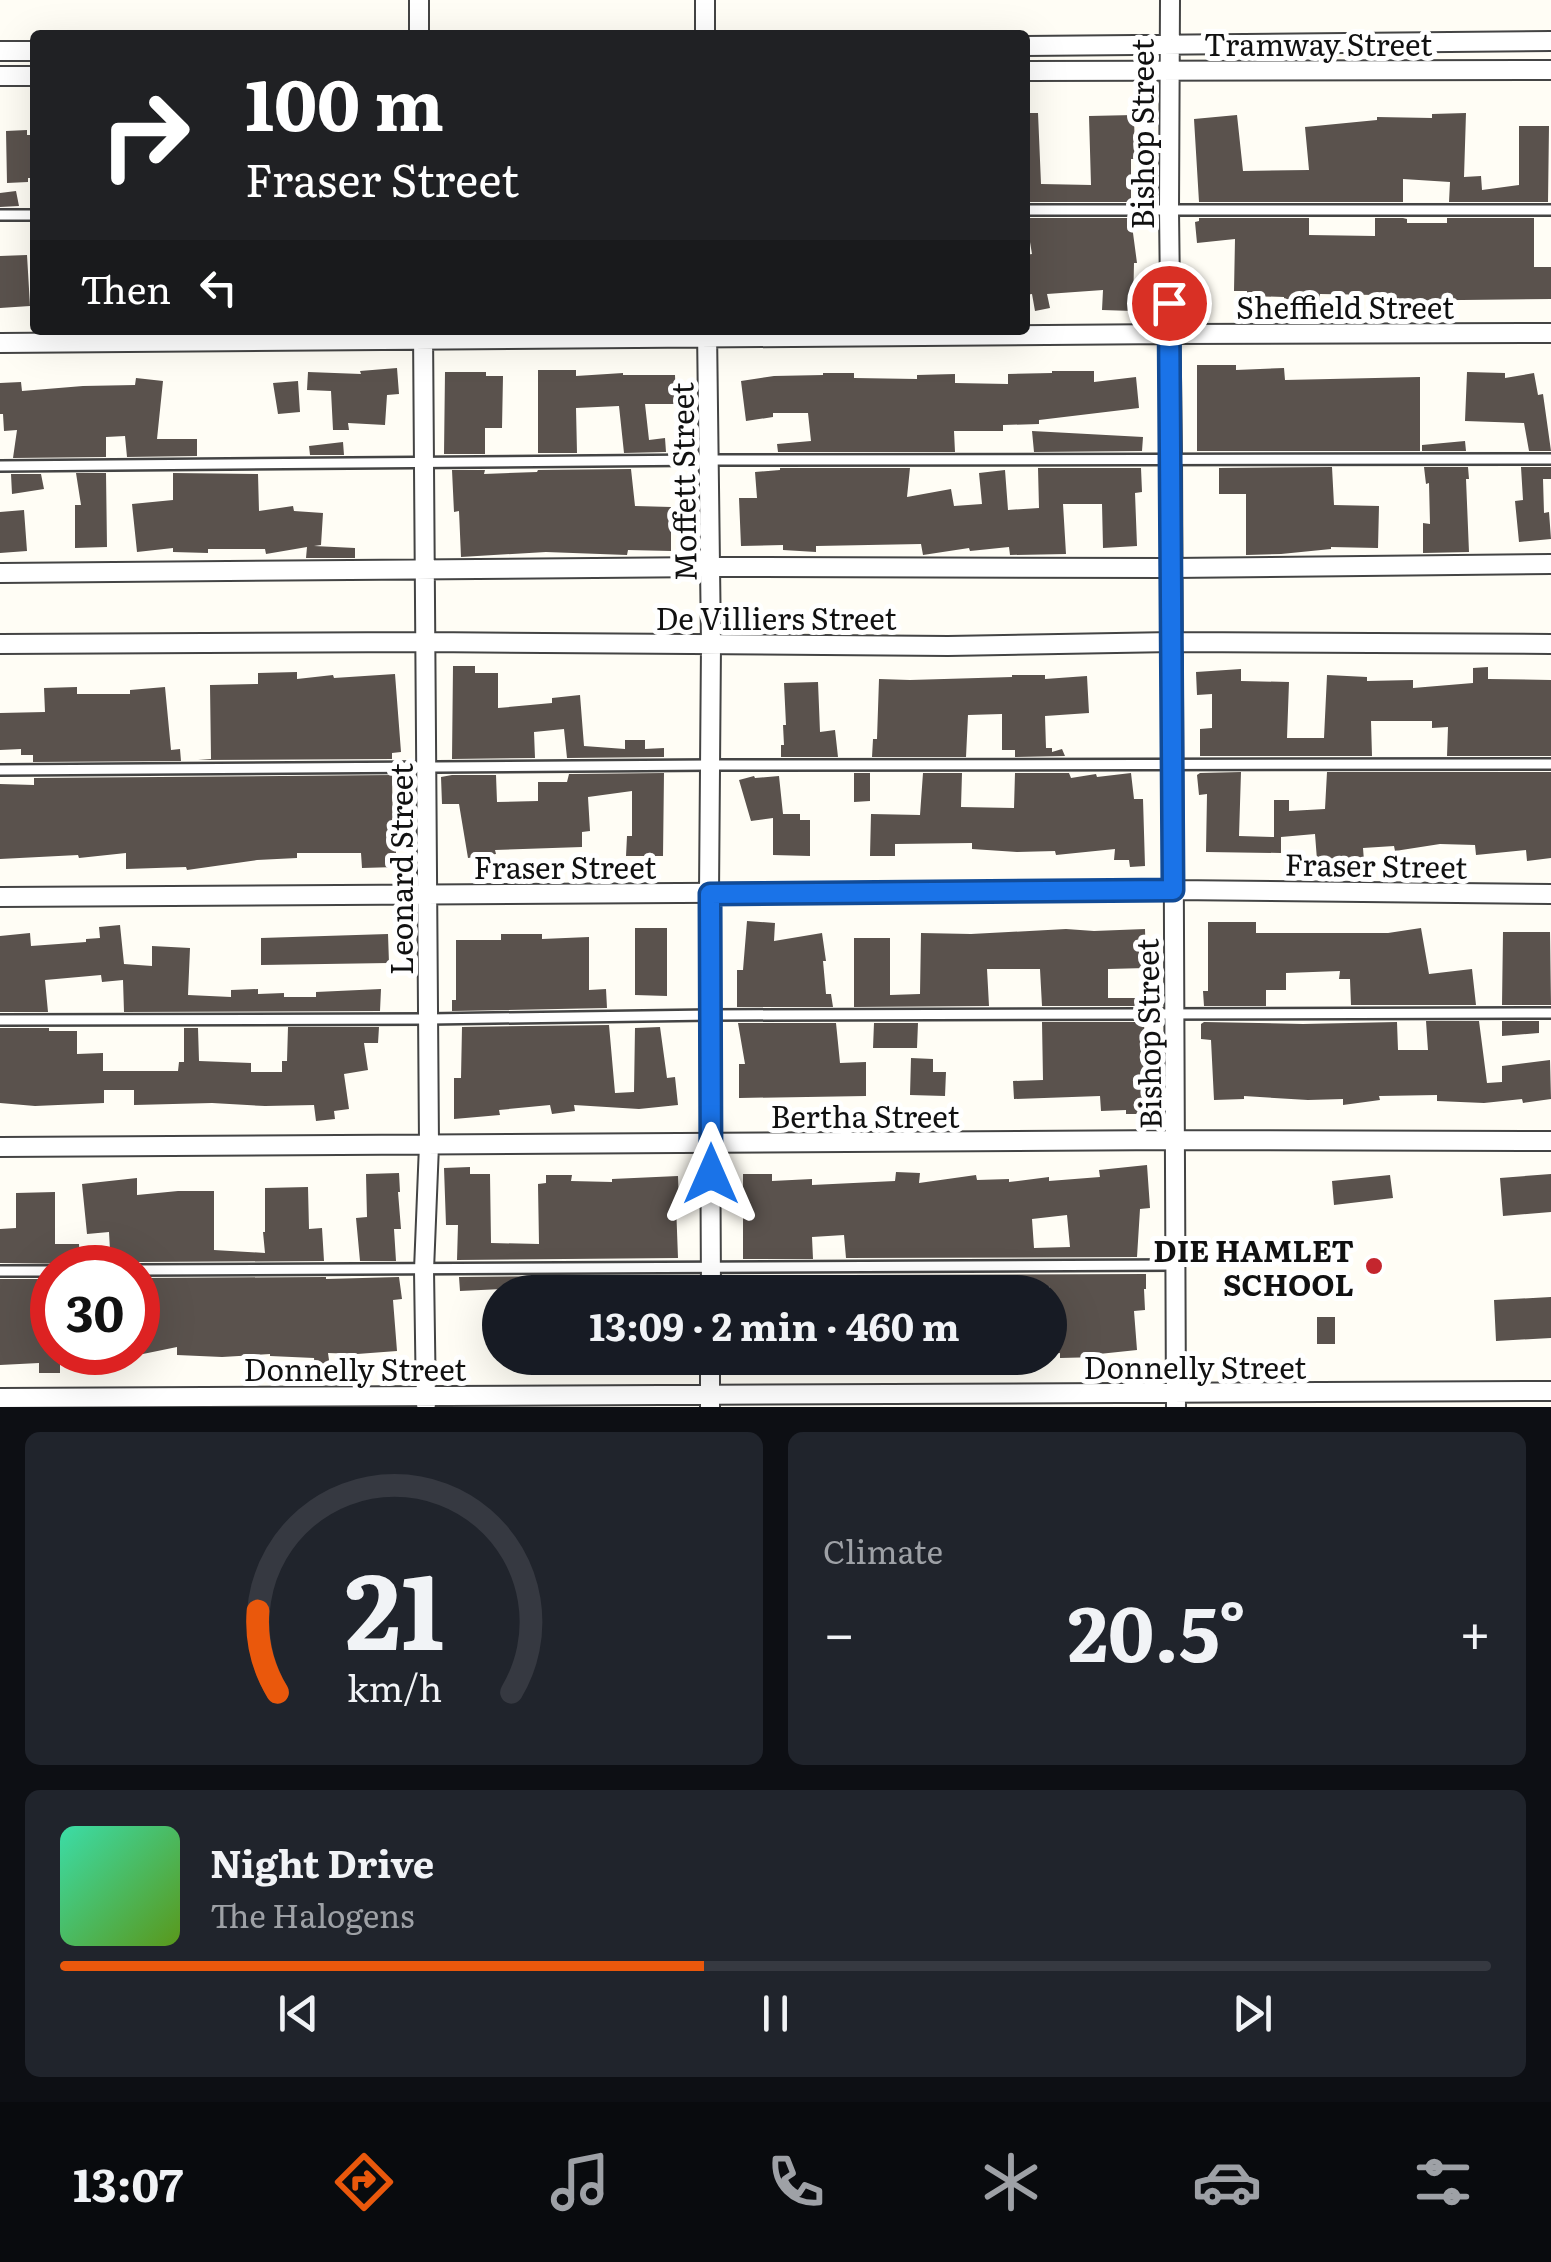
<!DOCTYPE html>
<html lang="en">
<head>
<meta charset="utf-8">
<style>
  body { margin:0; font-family:Literata,serif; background:#20242c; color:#f1f3f6; height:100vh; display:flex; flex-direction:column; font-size:38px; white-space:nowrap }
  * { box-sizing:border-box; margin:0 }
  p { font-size:32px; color:#9ea1a6 }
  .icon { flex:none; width:55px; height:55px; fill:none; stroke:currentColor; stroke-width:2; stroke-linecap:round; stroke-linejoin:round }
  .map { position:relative; height:1407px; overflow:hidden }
  .details { display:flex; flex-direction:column; gap:25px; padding:25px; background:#0d0f14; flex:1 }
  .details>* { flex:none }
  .banner { position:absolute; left:30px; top:30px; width:1000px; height:305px; border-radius:10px; box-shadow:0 10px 40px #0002; background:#202124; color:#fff; overflow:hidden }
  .speed { position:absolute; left:30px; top:1245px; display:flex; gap:20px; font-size:50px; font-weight:700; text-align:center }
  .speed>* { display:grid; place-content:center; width:130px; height:130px; border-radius:50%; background:#171b24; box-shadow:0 10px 40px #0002; line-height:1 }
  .speed .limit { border:15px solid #d22; background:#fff; color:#111 }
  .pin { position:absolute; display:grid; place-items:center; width:85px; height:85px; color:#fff; margin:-42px; border:5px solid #fff; border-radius:50%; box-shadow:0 2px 10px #0007 }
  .me { position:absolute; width:110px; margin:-55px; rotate:0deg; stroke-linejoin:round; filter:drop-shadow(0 0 8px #0008) }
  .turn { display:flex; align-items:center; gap:35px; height:210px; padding:0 50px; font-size:45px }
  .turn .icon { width:130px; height:130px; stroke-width:2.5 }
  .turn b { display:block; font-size:70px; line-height:85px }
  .then { display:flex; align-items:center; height:95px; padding:0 50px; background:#0003; gap:20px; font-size:38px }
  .big { font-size:75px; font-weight:700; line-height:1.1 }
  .details .tile { flex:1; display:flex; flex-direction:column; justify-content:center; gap:15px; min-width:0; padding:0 35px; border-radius:15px; background:#20242c }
  .details .dial { align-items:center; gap:0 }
  .dial svg { height:260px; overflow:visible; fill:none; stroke:#363941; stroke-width:7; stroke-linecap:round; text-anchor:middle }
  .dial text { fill:#f1f3f6; stroke:none }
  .song { display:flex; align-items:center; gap:30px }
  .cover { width:120px; height:120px; border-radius:15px; background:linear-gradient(135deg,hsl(160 70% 55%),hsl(90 70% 35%)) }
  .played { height:10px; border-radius:5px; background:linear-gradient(90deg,#ea580c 45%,#363941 45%) }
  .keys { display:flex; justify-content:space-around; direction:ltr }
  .heat { display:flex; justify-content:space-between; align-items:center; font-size:55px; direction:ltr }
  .details .tiles { flex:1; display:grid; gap:25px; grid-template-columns:1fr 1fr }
  .tile:last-child { grid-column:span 2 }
  .trip { position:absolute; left:482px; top:1275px; width:585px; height:100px; border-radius:50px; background:#171b24; box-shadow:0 10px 40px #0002; font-weight:700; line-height:100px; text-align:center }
  .tabs { display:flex; height:160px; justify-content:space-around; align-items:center; background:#090b0e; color:#9ea1a6 }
  .tabs .icon { width:70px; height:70px }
  .tabs .active { color:#ea580c }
  .tabs b { font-size:45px; color:#f1f3f6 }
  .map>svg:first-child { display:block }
  .building { fill:#5a524d; fill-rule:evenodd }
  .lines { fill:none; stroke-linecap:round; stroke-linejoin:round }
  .lane-casing { stroke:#444; stroke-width:14 }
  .street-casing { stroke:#444; stroke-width:22 }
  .lane { stroke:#fff; stroke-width:9 }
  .street { stroke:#fff; stroke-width:18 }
  .route-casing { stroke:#114b97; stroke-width:25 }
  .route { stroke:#1a73e8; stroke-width:18 }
  .poi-dot { fill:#c4262e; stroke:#fff; stroke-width:4 }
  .labels { text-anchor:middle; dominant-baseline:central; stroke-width:10; stroke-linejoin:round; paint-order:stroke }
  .street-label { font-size:30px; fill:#111; stroke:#fff }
  .poi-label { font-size:30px; font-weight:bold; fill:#111; stroke:#fff; text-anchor:end }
</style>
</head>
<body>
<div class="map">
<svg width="1551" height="1407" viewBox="0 0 1551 1407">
  <rect width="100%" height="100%" fill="#fffdf5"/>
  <path class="building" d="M1025 113H1038L1041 184 1091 185 1089 116 1134 115 1135 159H1131V202H1025Z
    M1466 113 1464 177 1481 176 1482 190 1519 185V126H1549L1548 202H1449L1450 182 1403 179V202H1199L1194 119 1237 115 1243 171 1309 170 1305 127 1377 120V117L1432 118V114Z
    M27 130V135H35V178H28V182L7 183 6 131Z
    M16 191 19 206 0 207V193Z
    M1026 218H1131L1137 263H1134L1133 311 1102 310 1103 290 1047 294 1050 308 1035 311 1032 294 1025 295V255L1032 254Z
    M1199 218H1309V235L1375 236V218H1403L1407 219V223H1447V218H1534V267H1551V299L1376 301V295L1320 294 1319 306 1284 304V297L1247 296V291H1234L1235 239 1197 243 1195 222 1199 221Z
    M27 255 30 306 0 308V256Z
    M1197 365H1236V370L1284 368 1285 380 1420 377V451H1197Z
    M397 368 399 394 387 395 385 425 348 423 349 430H333L331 391 307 390 308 372 361 374 360 371Z
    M538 370H576V376L623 373V375H675L676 404H645L649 440 665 438 666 452 624 453 619 406 576 408 577 453H538Z
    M1052 371H1094V382L1136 377 1139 408 1039 420V424L1003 425V431H954L955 452H778L777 444 811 441 808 413H773V417L746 421 741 381 774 376 823 375V373H854V378L917 379V375L955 374V383L1008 384V374L1052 373Z
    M445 372H486V376H503L502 428H485V454H444Z
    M1467 372 1505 373V378L1534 373 1538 395 1543 394 1551 451H1529L1524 423 1465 421Z
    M136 378 163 381 157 439H197V456L127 457 125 436 106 437V457L13 458 17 430 4 431 3 414H0V383L21 382 22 391 83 386 135 385Z
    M298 381 300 412 278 414 273 383Z
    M1032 431 1143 437 1142 451 1034 452Z
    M1465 441 1466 451H1422V445Z
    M343 442 344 455H310L309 446Z
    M1332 467 1334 505 1379 506 1378 548 1331 547V549L1281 554 1246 555V494H1219V468Z
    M1424 467H1468L1469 479H1466L1469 552 1423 553V523L1430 524 1429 483 1426 484Z
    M1521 467H1551V479H1543L1544 513 1549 512 1551 539 1519 542 1515 501 1523 500Z
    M780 468H910L907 497 951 489 954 506 982 504 979 473 1005 470 1008 510 1039 508 1038 468H1141L1142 492 1135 493 1137 546 1103 548 1102 504H1063L1066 554 1010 555 1009 547 970 551 969 548 923 555 921 544 816 546V552L783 550V545L741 546 739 498H757L755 472 780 470Z
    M631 469 635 506 671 507V551L628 550 627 555 546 552 461 557 459 511 454 512 452 470H485L484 474 537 472 538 470Z
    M76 473H106L107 547 75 548V505H81Z
    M173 473 258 474 259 511 293 506 294 511 323 513 321 545 314 546 355 548V558H306L307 547 266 554 265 549H208V553L173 552V548L137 552 132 504 173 500Z
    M11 474H41L44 489 12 494Z
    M24 510 27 551 0 553V512Z
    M453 666H475V673H498V708L552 703V698L580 695 584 746 625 749V740H645V749L664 748V757L567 758 564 729 534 732 535 758 452 759Z
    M1488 667V679L1551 680V756H1447L1448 727 1432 728V721H1371L1372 756H1200V729L1212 728V694L1197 695 1196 672 1241 669V681L1289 682 1287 738H1324L1327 675 1367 677V681L1413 680V688L1473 683V668Z
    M297 672V679L333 675 334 678 395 674 401 752 392 753V759L198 760 211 759 210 685 258 684V673Z
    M1012 675H1045V679L1087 676 1089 713 1045 716 1046 748H1052V752L1062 749 1065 756 1015 757V750H1002V714L968 715 966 757H872L873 739H877L879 679 910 680 1012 677Z
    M818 682 820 732 835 730 838 757H781V745H784L783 725H786L784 683Z
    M77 687V694H130V690L165 687 171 750 180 749 181 761 33 762V755H21V749L0 750V713L45 712 44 688Z
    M1241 772 1239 836 1274 837V800H1289V811L1325 809 1327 772H1551V858L1527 861 1526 850 1476 855 1475 845 1440 844 1395 851 1394 846 1363 848 1364 861 1340 863V859L1317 860 1315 834 1281 837V853L1206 852 1207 794 1199 795 1197 775 1200 773Z
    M664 773 663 856H626L627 836H632V791L588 797 590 831 582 832V847L495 850 496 854 468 858 459 804H442L441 777 452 775H496L497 802 538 801V782H567L569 774Z
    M854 773H870V801L854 802Z
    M923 773H962L961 807 1014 808 1015 773H1069L1071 778 1096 774 1097 777 1131 773 1134 799H1143L1145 866 1130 867 1129 860H1114L1115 849 1056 855 1055 851 1017 852 972 849V843L895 844V856H870L871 814 920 815Z
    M392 775 393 837H396V867L362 868 361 853H297V858L257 860 187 870 186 867 126 869V853L79 858 78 855 0 859V784L34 785V778Z
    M754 776 755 778 779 776 783 814H800V820H810V856L773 855V818L751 821 739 780Z
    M747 921 775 923 774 941 822 933 826 961H823L826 994H831L833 1007H737V970H743Z
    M1208 922H1256V933H1388L1421 928 1429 974 1472 969 1476 1005H1351L1350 979H1339L1340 971 1286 973V990H1266V1006H1204L1203 991H1208Z
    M120 925 124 964 152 966V946L190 948 188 995 231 997V990L258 989V994L284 993V997H316V992L381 989 380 1011 124 1012 123 980 102 982 101 975 45 980 48 1012H0V936L30 933 31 946 86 942V939L100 938 99 927Z
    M635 928H667V996L635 995Z
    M1066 929 1094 931 1145 929 1146 968 1108 969V998H1144V1006H1042L1040 969H987L989 1006 854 1007V938H890V995L920 994 921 933 971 934Z
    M1503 932H1550L1551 1005H1502Z
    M388 934 389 963 261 965V938Z
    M501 934H542V939L589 937V990L606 989 607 1008 452 1011V1000H456V940H501Z
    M1426 1021H1479L1487 1083 1502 1082V1066L1550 1060 1551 1099 1523 1103 1522 1099 1484 1103 1437 1101V1095L1379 1096 1380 1100 1343 1105V1099L1308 1100 1244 1096V1099L1214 1100 1211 1040 1201 1039V1024L1204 1022 1303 1024 1397 1022 1398 1050H1428Z
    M1502 1021H1539V1033L1502 1036Z
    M1042 1022H1144L1147 1098 1145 1114H1126V1110L1101 1111 1100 1096 1014 1099 1013 1081 1043 1080Z
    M738 1023H836L840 1063 866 1062V1096L739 1098V1064H745Z
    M874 1023H918L917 1048H873Z
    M609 1025 615 1093 634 1092 635 1028 660 1027 667 1078 675 1077 678 1105 639 1109 574 1105 575 1111 552 1114 550 1105 499 1110 500 1115 454 1119V1078H461L462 1027Z
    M288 1027H379L378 1043H364L368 1070 344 1074 349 1109 334 1111 335 1119 316 1121 314 1105 265 1106 212 1103 134 1105V1090H104V1103L35 1106 0 1103V1028H49V1031H77V1054L103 1053V1071H178L179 1062H184V1028H198L199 1061 251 1063V1072H282V1061H287Z
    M911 1058 933 1059V1072H946L945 1096 910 1095Z
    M1147 1165 1150 1208 1140 1209 1137 1257 846 1258 844 1235 812 1237 813 1259H743V1174H772V1181L812 1179V1185L895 1181 896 1172 920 1173 919 1183 976 1175 977 1180 1009 1179V1182L1049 1177V1181L1100 1177 1099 1170ZM1067 1215 1070 1247 1034 1248 1032 1219Z
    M470 1167V1174H490L491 1243 539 1244 538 1184 546 1183V1175H572L571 1181 612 1182V1179L678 1176 679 1204H676L678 1258 457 1260 458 1225H446L444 1168Z
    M399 1173 400 1192H398L401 1229H394L396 1261H360L356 1218 367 1217 366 1174Z
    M1551 1174V1212L1503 1216 1500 1178Z
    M1390 1175 1393 1198 1334 1205 1332 1181Z
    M137 1178V1195L178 1191H214V1250L265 1253 263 1232H265V1188L308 1187 309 1229 322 1228 324 1261 138 1262 131 1266 111 1268 109 1232 87 1234 82 1184Z
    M55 1192V1244H79L80 1264 0 1263V1229L16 1228V1193Z
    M1146 1274V1289H1144L1145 1310 1134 1311 1137 1350 1099 1354V1357L1060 1358V1353L1050 1354V1287L1002 1279 1003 1292H903L902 1286 878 1287 852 1292H810L809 1285 848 1277V1275Z
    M572 1276 573 1291 502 1292V1289L460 1291 459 1277Z
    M326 1277V1279L399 1277 402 1299 393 1300 397 1351 357 1354 328 1353 330 1367 315 1369 314 1358 270 1356V1354L222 1357 177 1355V1347L138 1355V1278Z
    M0 1279H52V1352H60V1373H39V1363L0 1365Z
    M1551 1297V1338L1496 1341 1494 1300Z
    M1317 1317H1335V1344H1317Z"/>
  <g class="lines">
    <defs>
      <path id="lane" d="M1025 210H1551
        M0 215H35
        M0 466 708 460 1551 459
        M0 770 711 765 1551 764
        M0 1020 429 1019 711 1015 1551 1013
        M138 1270 1175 1265
        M0 1271H52"/>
      <path id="street" d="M419 0V35
        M705 0V35
        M1170 0 1169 210 1172 458 1176 1407
        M1025 46 1551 41
        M0 51H35
        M1025 71 1551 70
        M0 76H35
        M423 330 429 1145 424 1270 426 1404
        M707 330 711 644 709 894 711 1292
        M0 343 1169 334 1551 333
        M0 573 710 567 1172 568 1551 564
        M0 644 425 642 948 646 1173 642 1551 644
        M0 897 1173 890 1551 894
        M0 1147 1176 1140 1551 1141
        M0 1398 1551 1391
        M710 1407V1358"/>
    </defs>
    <use href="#lane" class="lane-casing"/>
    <use href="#street" class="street-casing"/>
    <use href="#lane" class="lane"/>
    <use href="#street" class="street"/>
  </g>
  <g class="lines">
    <defs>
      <path id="route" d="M711 1174 710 894 1173 890 1169 303"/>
    </defs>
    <use href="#route" class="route-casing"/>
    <use href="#route" class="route"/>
  </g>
  <circle class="poi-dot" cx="1374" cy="1266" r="10"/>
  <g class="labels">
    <g class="street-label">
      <text x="1318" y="43">Tramway Street</text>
      <text transform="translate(1141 134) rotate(-90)">Bishop Street</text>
      <text x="1345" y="306">Sheffield Street</text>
      <text transform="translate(682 482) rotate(-91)">Moffett Street</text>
      <text x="776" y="617">De Villiers Street</text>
      <text transform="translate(1376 864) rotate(1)">Fraser Street</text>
      <text x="565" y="866">Fraser Street</text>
      <text transform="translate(400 869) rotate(-90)">Leonard Street</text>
      <text transform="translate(1147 1034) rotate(-91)">Bishop Street</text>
      <text x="865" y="1115">Bertha Street</text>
      <text x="1195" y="1366">Donnelly Street</text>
      <text x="355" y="1368">Donnelly Street</text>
    </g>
    <g class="poi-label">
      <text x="1354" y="1249">DIE HAMLET<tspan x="1354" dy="34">SCHOOL</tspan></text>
    </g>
  </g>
</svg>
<div class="speed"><div class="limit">30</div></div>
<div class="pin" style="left:1169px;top:303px;background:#d93025"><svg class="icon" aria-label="arrive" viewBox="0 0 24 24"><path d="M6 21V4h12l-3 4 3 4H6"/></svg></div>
<svg class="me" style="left:711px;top:1174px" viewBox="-20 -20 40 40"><path d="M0-17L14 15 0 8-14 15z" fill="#1a73e8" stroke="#fff" stroke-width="4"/></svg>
<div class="trip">13:09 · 2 min · 460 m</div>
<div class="banner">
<div class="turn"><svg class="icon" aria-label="right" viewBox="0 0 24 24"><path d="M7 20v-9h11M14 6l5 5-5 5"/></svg><div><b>100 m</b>Fraser Street</div></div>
<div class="then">Then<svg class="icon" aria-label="left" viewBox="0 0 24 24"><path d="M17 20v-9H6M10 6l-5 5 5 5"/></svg></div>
</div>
</div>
<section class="details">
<div class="tiles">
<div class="tile dial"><svg viewBox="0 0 100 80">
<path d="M14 69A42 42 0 1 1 86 69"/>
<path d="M14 69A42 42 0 0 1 8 44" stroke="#ea580c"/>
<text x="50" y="56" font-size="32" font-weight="700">21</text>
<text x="50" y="72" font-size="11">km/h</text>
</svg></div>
<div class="tile"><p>Climate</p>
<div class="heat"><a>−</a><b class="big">20.5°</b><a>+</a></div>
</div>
<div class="tile">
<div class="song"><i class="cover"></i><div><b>Night Drive</b><p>The Halogens</p></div></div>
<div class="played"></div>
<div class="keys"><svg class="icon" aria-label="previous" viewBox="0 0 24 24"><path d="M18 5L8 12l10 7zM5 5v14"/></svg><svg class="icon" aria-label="pause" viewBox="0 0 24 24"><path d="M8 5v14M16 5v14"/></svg><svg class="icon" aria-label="next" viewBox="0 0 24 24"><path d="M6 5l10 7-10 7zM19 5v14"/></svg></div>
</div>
</div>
</section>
<nav class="tabs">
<b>13:07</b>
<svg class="icon active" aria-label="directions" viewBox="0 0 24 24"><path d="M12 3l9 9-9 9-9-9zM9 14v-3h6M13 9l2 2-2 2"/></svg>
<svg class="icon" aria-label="music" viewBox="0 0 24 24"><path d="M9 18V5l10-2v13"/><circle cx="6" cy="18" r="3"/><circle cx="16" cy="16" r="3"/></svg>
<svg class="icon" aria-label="phone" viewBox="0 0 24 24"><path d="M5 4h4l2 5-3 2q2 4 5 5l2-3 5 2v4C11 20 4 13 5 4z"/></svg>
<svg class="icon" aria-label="climate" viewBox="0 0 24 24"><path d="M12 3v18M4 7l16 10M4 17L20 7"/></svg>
<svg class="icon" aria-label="car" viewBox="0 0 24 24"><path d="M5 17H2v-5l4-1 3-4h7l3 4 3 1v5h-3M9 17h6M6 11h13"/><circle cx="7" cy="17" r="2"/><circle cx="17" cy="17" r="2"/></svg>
<svg class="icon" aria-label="filters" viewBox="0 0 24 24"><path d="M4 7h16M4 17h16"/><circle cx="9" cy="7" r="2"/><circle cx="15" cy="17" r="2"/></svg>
</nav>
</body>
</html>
